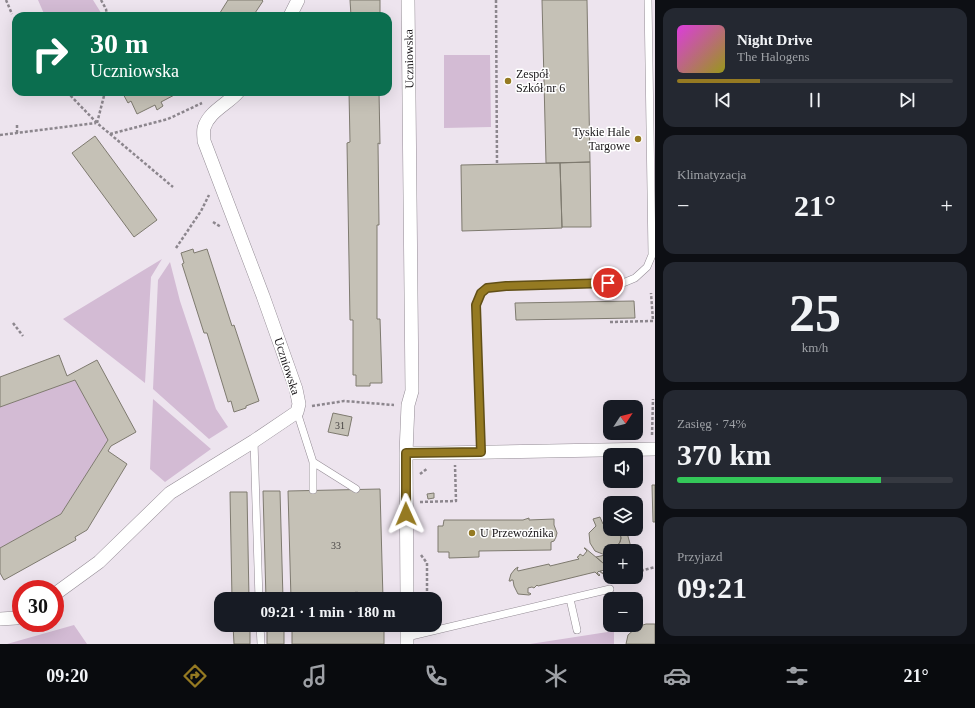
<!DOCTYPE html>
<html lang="pl">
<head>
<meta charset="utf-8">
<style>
  body { margin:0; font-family:Georgia,serif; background:#242831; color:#f1f3f6; height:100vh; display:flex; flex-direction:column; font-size:15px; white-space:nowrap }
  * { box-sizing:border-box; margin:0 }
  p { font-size:13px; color:#9ea1a6 }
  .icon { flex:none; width:22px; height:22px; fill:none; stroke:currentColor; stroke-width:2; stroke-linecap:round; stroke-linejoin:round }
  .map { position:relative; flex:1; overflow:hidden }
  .sheet { display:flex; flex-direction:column; gap:8px; padding:8px; background:#0d0f14; width:320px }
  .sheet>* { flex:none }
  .guide { position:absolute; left:12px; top:12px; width:380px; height:84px; border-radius:12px; box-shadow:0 4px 16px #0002; background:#0b6e4f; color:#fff; overflow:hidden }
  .needle { width:26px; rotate:54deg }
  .tools { position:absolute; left:603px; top:400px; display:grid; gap:8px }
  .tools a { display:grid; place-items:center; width:40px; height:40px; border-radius:8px; background:#171b24; box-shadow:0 4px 16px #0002; font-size:20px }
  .speed { position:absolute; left:12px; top:580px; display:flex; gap:8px; font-size:20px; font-weight:700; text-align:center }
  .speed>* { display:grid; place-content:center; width:52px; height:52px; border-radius:50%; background:#171b24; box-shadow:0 4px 16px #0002; line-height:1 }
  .speed .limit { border:6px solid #d22; background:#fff; color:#111 }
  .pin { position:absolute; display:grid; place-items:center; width:34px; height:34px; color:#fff; margin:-17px; border:2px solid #fff; border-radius:50%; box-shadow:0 1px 4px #0007 }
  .me { position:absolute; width:44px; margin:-22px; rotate:359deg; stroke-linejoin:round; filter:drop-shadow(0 0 3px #0008) }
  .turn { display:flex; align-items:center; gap:14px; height:84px; padding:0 12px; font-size:18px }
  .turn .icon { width:52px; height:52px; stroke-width:2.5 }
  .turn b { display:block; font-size:28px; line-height:34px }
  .big { font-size:30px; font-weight:800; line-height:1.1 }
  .sheet .widget { flex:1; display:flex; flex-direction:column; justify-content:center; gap:6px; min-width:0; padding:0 14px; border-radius:12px; background:#242831 }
  .sheet .dial { align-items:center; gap:0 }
  .dial b { font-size:52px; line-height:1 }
  .song { display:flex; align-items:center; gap:12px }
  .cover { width:48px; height:48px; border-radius:6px; background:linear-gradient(135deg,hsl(300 70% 55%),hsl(60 70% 35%)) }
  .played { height:4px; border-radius:2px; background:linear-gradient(90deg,#957a22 30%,#363941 30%) }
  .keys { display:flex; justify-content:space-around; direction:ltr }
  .heat { display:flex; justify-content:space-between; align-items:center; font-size:22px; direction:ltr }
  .charge { height:6px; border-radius:3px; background:linear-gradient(90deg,#34c759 74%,#363941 0) }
  .trip { position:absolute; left:214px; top:592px; width:228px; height:40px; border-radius:12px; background:#171b24; box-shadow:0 4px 16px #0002; font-weight:800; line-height:40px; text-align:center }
  .menu { display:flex; height:64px; justify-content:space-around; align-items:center; background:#090b0e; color:#9ea1a6 }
  .menu .icon { width:28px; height:28px }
  .menu .on { color:#957a22 }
  .menu b { font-size:18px; color:#f1f3f6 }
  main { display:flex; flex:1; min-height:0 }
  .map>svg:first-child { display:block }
  .green { fill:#d3bbd4 }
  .building { fill:#c5c1b6; stroke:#7e7a6f }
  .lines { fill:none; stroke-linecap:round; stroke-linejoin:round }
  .service-casing { stroke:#948c95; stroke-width:8 }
  .minor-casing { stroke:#948c95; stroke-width:14 }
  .path { stroke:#8c868d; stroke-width:2.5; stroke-dasharray:3 2; stroke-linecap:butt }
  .service { stroke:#fff; stroke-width:7 }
  .minor { stroke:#fff; stroke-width:13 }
  .route-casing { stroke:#614f16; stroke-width:10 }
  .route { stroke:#957a22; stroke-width:7 }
  .poi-dot { fill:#957a22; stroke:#fff; stroke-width:1.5 }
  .labels { text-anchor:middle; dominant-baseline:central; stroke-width:3; stroke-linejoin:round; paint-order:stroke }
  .number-label { font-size:10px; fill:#423f3f }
  .street-label { font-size:12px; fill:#171417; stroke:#fff }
  .poi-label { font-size:12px; fill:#171417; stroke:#fff; text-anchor:start }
</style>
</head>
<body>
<main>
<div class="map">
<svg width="655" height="644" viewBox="0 0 655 644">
  <rect width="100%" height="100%" fill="#ede4ee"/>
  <path class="green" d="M38 0H93L103 16H45Z
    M444 55H490L491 127 444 128Z
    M162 259 151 277 145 383 63 319Z
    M170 262 180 301 216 409 228 427 209 439 153 389 158 280Z
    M75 380 108 440 61 514 0 548V407Z
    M153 399 211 449 165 482 150 469Z
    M74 625 87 644H7Z
    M614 631V644H530Z"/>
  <path class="building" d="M228 0H262L263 1 253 16H218Z
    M350 0H380V16H351Z
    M542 0H587L590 162 546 163Z
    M122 92H180L161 102 163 106 157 110 155 105 137 114 131 101 128 103Z
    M349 92H379L380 144 378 143 379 225H377V319H380L382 383H370V386H356V375H353V320H350L347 143 350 142Z
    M95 136 157 220 134 237 72 153Z
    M590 162 591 227H562L560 163Z
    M560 163 562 228 462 231 461 165Z
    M193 249 194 253 207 249 232 326 234 325 259 401 246 406V408L234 412 231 401 228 402 207 333H204L182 264 184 263 181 253Z
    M634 301 635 318 516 320 515 303Z
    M59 355 67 376 97 360 136 432 111 446 108 451 127 464 87 530 75 537 76 540 4 580 0 573V548L61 514 108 440 75 380 0 407V377Z
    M333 413 352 417 348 436 328 432Z
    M652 485H655V522H653Z
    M380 489 383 599H291L288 491Z
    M263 491H280L283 599H266Z
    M230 492H247L249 599H232Z
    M434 493V498L428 499 427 494Z
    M600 517 603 524 610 523V529H619L621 538 620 542 615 549 616 551H610V562V561L603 563 596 557 605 555 595 551 590 543 589 533 596 526 593 519Z
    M529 518V520L554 519V525L557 533 556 537 554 541 551 542V550L479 551V557L449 558V552H438V526H443L444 520H523Z
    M619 529H626L632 551H616L615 549 620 542 621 538Z
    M584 548H585L603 563 610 561V569L600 571 604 574H603L599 571 597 573 600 575 599 576 595 572 538 586 537 585 534 588 532 587 528 588V593H530L531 594 529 595 518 594 514 586 513 580H511V581H509L511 574 515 569 518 567V568L517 569 518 571 549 564 550 566 579 559 577 557H578L580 554 583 556 587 551Z
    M646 624H655V644H626L628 635 637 627Z
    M233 625H250V644H234Z
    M267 625H284V644H267Z
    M292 625H384V644H292Z"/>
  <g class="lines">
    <defs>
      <path id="service" d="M297 412 313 462V490
        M254 441 259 599
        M481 452 476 305 481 293 487 288 506 286 623 283 635 278 647 267 652 255 648 0
        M313 462 356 489
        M570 599 577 630
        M260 625 261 644
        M407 637 610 589"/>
      <path id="minor" d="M290 16 298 0
        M406 453H438L655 449
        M55 594 99 562 170 493 254 441 297 412 299 404 296 389 263 296 204 141C204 137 203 132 204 128 209 111 228 104 238 92
        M407 599 406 453 408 405 412 391 408 0
        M0 619 16 618 21 615
        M407 625V644"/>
    </defs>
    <use href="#service" class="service-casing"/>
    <use href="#minor" class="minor-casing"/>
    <path class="path" d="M6 0 12 14
      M101 0 106 9 107 16
      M496 0 497 164
      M67 92 97 123 173 187
      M97 123 105 92
      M17 133V124
      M110 134 168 119 202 103
      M0 135 96 123
      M213 222 221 227
      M176 248 201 211 209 195
      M610 322 653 321 651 293
      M13 323 23 336
      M312 406 344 401 394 405
      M652 435 653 399
      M420 474 428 468
      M420 502 456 501 455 465
      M421 555 427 563V599
      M636 572 655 567
      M315 594 360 593"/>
    <use href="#service" class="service"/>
    <use href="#minor" class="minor"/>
  </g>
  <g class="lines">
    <defs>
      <path id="route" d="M406 514V453L481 452 476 305 481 293 487 288 506 286 608 283"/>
    </defs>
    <use href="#route" class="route-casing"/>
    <use href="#route" class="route"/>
  </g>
  <g class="poi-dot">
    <circle cx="508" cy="81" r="4"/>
    <circle cx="638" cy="139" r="4"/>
    <circle cx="472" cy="533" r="4"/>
  </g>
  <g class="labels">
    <g class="number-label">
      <text x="340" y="425">31</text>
      <text x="336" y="545">33</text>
    </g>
    <g class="street-label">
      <text transform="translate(409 59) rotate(-91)">Uczniowska</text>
      <text transform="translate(287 366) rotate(72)">Uczniowska</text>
    </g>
    <g class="poi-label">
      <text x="516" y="74">Zespół<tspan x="516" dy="14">Szkół nr 6</tspan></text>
      <text x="630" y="132" text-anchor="end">Tyskie Hale<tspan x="630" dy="14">Targowe</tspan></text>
      <text x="480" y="533">U Przewoźnika</text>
    </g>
  </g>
</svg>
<div class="tools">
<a><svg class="needle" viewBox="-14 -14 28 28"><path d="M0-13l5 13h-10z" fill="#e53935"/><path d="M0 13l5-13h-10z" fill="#9ea1a6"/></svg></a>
<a><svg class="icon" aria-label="sound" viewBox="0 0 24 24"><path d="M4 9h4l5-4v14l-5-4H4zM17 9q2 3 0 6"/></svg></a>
<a><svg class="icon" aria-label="layers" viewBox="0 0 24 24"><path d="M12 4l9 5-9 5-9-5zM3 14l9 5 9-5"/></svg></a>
<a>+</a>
<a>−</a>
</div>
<div class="speed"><div class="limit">30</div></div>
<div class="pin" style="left:608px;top:283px;background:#d93025"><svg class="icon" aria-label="arrive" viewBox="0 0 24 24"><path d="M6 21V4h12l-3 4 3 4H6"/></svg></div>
<svg class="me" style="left:406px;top:514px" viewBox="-20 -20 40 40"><path d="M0-17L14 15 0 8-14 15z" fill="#957a22" stroke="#fff" stroke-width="4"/></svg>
<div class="trip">09:21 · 1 min · 180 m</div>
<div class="guide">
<div class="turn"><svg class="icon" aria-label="right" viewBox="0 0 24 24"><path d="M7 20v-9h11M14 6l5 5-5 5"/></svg><div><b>30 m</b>Uczniowska</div></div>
</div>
</div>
<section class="sheet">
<div class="widget">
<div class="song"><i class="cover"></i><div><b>Night Drive</b><p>The Halogens</p></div></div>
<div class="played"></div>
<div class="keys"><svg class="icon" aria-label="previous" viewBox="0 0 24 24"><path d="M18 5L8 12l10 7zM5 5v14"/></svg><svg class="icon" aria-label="pause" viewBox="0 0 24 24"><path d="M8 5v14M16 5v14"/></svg><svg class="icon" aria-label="next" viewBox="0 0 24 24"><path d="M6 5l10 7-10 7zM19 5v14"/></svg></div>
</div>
<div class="widget"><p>Klimatyzacja</p>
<div class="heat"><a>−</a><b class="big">21°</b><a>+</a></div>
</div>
<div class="widget dial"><b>25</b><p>km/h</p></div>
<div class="widget"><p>Zasięg · 74%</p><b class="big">370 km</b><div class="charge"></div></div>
<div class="widget"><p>Przyjazd</p><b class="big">09:21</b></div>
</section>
</main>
<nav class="menu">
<b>09:20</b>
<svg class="icon on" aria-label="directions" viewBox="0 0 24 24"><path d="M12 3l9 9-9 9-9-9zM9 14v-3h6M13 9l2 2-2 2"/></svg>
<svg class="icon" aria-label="music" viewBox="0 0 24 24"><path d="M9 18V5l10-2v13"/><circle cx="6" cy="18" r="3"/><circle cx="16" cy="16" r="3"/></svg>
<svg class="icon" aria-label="phone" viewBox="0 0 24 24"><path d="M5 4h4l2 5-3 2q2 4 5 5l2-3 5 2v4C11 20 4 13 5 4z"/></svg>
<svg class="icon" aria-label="climate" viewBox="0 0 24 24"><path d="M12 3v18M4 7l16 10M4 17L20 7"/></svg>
<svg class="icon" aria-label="car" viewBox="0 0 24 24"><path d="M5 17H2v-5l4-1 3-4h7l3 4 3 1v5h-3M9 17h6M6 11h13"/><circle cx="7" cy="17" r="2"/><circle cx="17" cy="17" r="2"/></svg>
<svg class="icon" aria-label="filters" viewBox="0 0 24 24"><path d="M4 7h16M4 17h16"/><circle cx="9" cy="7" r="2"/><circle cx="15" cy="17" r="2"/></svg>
<b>21°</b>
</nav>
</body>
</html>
